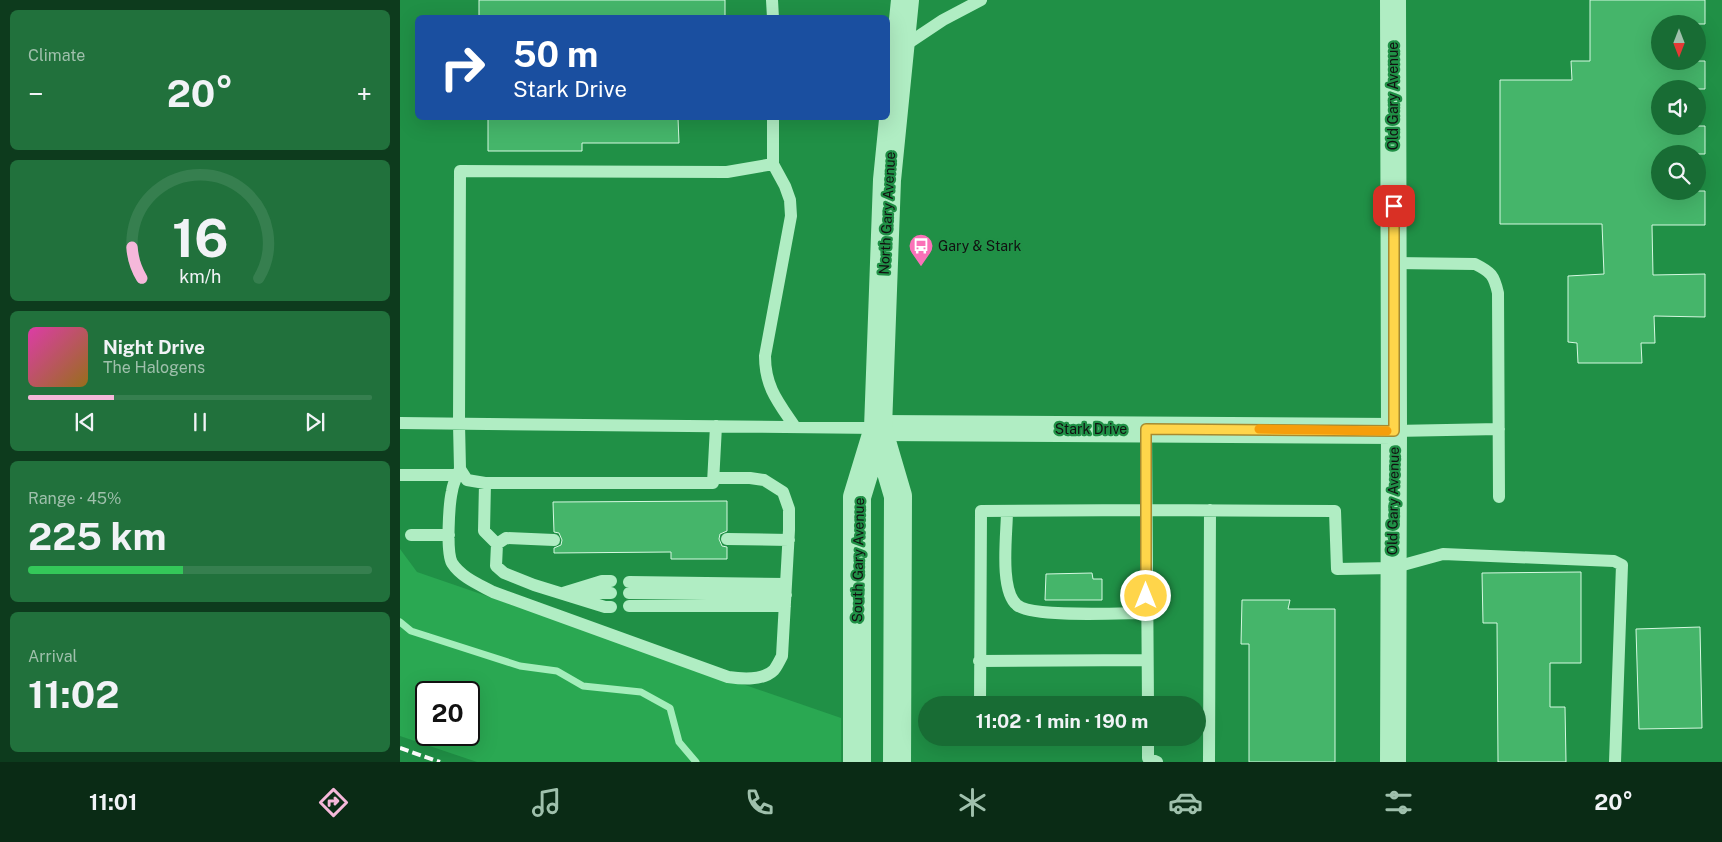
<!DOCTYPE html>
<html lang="en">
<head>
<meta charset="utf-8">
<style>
  body { margin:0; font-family:"Public Sans",sans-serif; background:#21713c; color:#f1f3f6; height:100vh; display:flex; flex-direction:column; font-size:19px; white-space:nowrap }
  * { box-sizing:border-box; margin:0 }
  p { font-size:16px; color:#9fc0ac }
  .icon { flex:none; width:28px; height:28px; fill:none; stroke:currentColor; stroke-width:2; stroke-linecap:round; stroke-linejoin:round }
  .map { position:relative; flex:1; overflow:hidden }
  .sheet { display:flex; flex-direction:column; gap:10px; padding:10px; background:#0d3b1d; width:400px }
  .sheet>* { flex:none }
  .banner { position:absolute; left:15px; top:15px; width:475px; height:105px; border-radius:8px; box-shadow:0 5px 20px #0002; background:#1a4fa0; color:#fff; overflow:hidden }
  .needle { width:32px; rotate:180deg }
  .tools { position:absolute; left:1251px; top:15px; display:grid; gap:10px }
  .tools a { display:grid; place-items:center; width:55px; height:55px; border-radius:50%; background:#186c34; box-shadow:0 5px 20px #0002; font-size:25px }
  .speed { position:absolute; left:15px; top:681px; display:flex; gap:10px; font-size:25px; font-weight:700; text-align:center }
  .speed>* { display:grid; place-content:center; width:65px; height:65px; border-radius:50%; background:#186c34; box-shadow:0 5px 20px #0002; line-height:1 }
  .speed .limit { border:2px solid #111; border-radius:8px; background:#fff; color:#111 }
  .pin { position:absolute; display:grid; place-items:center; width:42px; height:42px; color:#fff; margin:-21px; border-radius:10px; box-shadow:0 2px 8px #0006 }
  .me { position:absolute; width:55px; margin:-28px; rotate:0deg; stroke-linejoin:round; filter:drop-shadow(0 0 4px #0008) }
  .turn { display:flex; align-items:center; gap:18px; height:105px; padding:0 15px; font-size:22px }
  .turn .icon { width:65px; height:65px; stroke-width:2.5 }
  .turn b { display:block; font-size:35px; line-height:42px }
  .big { font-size:38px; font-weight:700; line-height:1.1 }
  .sheet .card { flex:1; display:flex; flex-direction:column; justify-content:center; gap:8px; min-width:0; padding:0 18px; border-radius:8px; background:#21713c }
  .sheet .dial { align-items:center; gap:0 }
  .dial svg { height:130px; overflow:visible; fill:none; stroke:#367f4f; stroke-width:7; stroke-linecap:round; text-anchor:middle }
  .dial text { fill:#f1f3f6; stroke:none }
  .song { display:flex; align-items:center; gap:15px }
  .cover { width:60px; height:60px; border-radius:8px; background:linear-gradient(135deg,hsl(320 70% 55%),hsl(40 70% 35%)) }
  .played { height:5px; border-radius:2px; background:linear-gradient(90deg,#f5b8da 25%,#367f4f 25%) }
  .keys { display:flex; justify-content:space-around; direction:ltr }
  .heat { display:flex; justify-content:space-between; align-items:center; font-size:28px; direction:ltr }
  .charge { height:8px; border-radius:4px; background:linear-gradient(90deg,#34c759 45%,#367f4f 0) }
  .trip { position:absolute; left:518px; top:696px; width:288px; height:50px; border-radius:25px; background:#186c34; box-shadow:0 5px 20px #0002; font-weight:700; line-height:50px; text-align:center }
  .tab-bar { display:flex; height:80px; justify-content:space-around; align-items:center; background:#0a2b15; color:#9fc0ac }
  .tab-bar .icon { width:35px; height:35px }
  .tab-bar .active { color:#f5b8da }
  .tab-bar b { font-size:22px; color:#f1f3f6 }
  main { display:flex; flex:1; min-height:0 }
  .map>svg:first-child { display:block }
  .green { fill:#2aa852; fill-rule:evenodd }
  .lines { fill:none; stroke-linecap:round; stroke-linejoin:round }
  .stream { stroke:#a4eebb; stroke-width:7 }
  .building { fill:#45b56a; stroke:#d5f9e1 }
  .service { stroke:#b0edc3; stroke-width:12 }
  .minor { stroke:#b0edc3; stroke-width:26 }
  .tertiary { stroke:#b0edc3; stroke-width:28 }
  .rail { stroke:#fff; stroke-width:4; stroke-dasharray:9 4; stroke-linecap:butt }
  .route-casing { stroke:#a68a30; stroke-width:12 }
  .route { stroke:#ffd54a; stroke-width:9 }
  .slow { stroke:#f59e0b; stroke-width:9 }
  .labels { text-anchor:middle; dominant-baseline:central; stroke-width:4.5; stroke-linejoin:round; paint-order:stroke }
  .street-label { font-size:14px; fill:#111; stroke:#209046 }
  .poi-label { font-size:14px; fill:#111; stroke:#209046; text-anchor:start }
</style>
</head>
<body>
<main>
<section class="sheet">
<div class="card"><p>Climate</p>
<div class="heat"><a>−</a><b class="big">20°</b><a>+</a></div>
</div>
<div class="card dial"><svg viewBox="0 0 100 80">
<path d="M14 69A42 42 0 1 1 86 69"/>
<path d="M14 69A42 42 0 0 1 8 50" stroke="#f5b8da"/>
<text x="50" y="56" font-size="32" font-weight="700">16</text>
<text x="50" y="72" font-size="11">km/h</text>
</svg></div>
<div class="card">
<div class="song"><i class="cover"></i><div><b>Night Drive</b><p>The Halogens</p></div></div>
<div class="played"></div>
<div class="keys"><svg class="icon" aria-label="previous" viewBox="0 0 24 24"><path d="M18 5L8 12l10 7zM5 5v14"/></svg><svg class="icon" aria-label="pause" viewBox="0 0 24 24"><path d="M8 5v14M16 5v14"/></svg><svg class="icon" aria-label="next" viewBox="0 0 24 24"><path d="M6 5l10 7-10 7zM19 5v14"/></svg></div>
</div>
<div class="card"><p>Range · 45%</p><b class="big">225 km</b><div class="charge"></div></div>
<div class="card"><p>Arrival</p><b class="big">11:02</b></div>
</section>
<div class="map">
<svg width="1322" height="762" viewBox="0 0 1322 762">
  <rect width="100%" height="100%" fill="#209046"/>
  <path class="green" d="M0 549 17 572 441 718V762H77L0 736ZM26 692H69V735H26Z"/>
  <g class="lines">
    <path class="stream" d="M0 622 11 631 120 666 157 671 183 686 241 692 270 708 279 742 296 762"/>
  </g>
  <path class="building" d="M79 0H325V18H79Z
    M1190 0H1305V24H1260V61H1305V89H1260V126H1305V154H1260V191H1305V225H1252L1253 275 1305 274V317L1254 316 1255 343H1241L1242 363H1178L1177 343 1168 342V276L1204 274 1202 224H1100V80H1172L1171 61H1190Z
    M88 118H278L279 143H182V151H88Z
    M327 501V531L320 534 319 539 322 546 327 547V559H271V552L154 553V548L161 545 162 540 159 533 154 532 153 502Z
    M1181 572V663H1150V707H1165L1166 762H1098L1097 623H1083L1082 573Z
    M692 573 693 579H702V600H645L646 574Z
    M842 600H890L888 609H935V762H849V644H841Z
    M1300 627 1302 728 1239 729 1236 629Z"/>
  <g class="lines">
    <path class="service" d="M372 0 373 18
      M501 48 543 20 581 0
      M373 118V164L385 186 390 200 391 216 365 356C365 387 378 402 395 427
      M994 263 1075 264C1091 272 1094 275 1098 293L1099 497
      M0 423 478 428
      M316 426 313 483H85L67 480 60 469 59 424 60 171 327 172 373 164
      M746 429 748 705
      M994 431 1099 429
      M60 469C57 476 53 483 52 491 49 504 46 552 52 563 61 577 78 584 93 592L328 677C342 679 363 681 374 670 377 666 380 660 382 656L389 530V509L383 492 364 480 350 478H313
      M0 475H58
      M85 483 84 531 97 544
      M607 511C607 533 599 590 617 605 631 618 723 613 746 613
      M11 535H49
      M327 539 389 540
      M154 540 106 538 97 544 96 566 104 573 134 585 205 607H211
      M229 582 386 584
      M163 593 202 581H211
      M176 593H211
      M229 593 386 595
      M229 606H385
      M579 661 747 660
      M580 705 581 511 746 510 935 511 937 569 992 568 1043 554 1214 561 1222 565 1215 762
      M748 738V758L757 762
      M809 762 810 510"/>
    <path class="minor" d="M478 428 994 431
      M993 762 994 431 993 0"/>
    <path class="tertiary" d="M478 428 498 496 497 762
      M457 762V497L478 428 487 180 505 0"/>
    <path class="rail" d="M0 748 40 762"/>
  </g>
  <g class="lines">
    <defs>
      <path id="route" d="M746 596V429L994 431V206"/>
    </defs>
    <use href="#route" class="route-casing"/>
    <use href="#route" class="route"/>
    <path class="slow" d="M859 429 987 431"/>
  </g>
  <defs>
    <symbol id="bus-pin" viewBox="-11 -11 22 30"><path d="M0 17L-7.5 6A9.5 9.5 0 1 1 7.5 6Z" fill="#fa71b8" stroke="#209046"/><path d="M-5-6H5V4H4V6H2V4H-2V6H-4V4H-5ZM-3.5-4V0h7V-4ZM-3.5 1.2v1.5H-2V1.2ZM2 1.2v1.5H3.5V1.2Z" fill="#fff"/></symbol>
  </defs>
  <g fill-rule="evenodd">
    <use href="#bus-pin" x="507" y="232" width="28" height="38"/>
  </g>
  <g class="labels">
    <g class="street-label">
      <text transform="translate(993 96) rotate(-90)">Old Gary Avenue</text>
      <text transform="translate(487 213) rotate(-87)">North Gary Avenue</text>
      <text x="691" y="429">Stark Drive</text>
      <text transform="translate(993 501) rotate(-89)">Old Gary Avenue</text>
      <text transform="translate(458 560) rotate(-89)">South Gary Avenue</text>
    </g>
    <g class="poi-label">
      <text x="538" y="246">Gary &amp; Stark</text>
    </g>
  </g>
</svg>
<div class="tools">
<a><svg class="needle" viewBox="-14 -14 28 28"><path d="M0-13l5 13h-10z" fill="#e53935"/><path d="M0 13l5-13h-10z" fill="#9fc0ac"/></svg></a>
<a><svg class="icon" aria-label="sound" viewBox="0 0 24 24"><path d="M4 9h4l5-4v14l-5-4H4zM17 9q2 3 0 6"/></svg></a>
<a><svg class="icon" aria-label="search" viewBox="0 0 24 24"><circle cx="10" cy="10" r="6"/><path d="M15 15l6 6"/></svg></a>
</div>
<div class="speed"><div class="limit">20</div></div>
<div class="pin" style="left:994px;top:206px;background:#d93025"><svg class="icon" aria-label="arrive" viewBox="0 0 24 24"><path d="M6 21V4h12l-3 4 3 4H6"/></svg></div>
<svg class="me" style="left:746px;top:596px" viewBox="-20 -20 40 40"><circle r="17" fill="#ffd54a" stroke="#fff" stroke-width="3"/><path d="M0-11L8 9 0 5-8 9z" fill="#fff"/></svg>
<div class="trip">11:02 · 1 min · 190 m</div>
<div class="banner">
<div class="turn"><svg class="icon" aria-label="right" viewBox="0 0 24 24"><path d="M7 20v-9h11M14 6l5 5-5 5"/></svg><div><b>50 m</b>Stark Drive</div></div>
</div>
</div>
</main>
<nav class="tab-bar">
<b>11:01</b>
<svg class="icon active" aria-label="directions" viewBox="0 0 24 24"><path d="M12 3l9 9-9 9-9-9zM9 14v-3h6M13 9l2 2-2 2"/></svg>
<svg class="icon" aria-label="music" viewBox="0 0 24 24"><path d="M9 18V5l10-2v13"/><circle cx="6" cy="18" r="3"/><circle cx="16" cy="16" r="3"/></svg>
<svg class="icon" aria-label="phone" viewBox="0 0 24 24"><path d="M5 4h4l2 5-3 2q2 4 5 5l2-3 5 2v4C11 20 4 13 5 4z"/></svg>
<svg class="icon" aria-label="climate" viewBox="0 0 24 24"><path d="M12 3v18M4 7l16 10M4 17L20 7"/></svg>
<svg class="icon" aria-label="car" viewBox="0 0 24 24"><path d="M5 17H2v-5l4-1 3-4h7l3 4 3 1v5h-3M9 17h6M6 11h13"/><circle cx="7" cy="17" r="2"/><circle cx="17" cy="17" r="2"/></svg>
<svg class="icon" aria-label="filters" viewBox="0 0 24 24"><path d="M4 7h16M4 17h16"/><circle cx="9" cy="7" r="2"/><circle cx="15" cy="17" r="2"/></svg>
<b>20°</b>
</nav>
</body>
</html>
